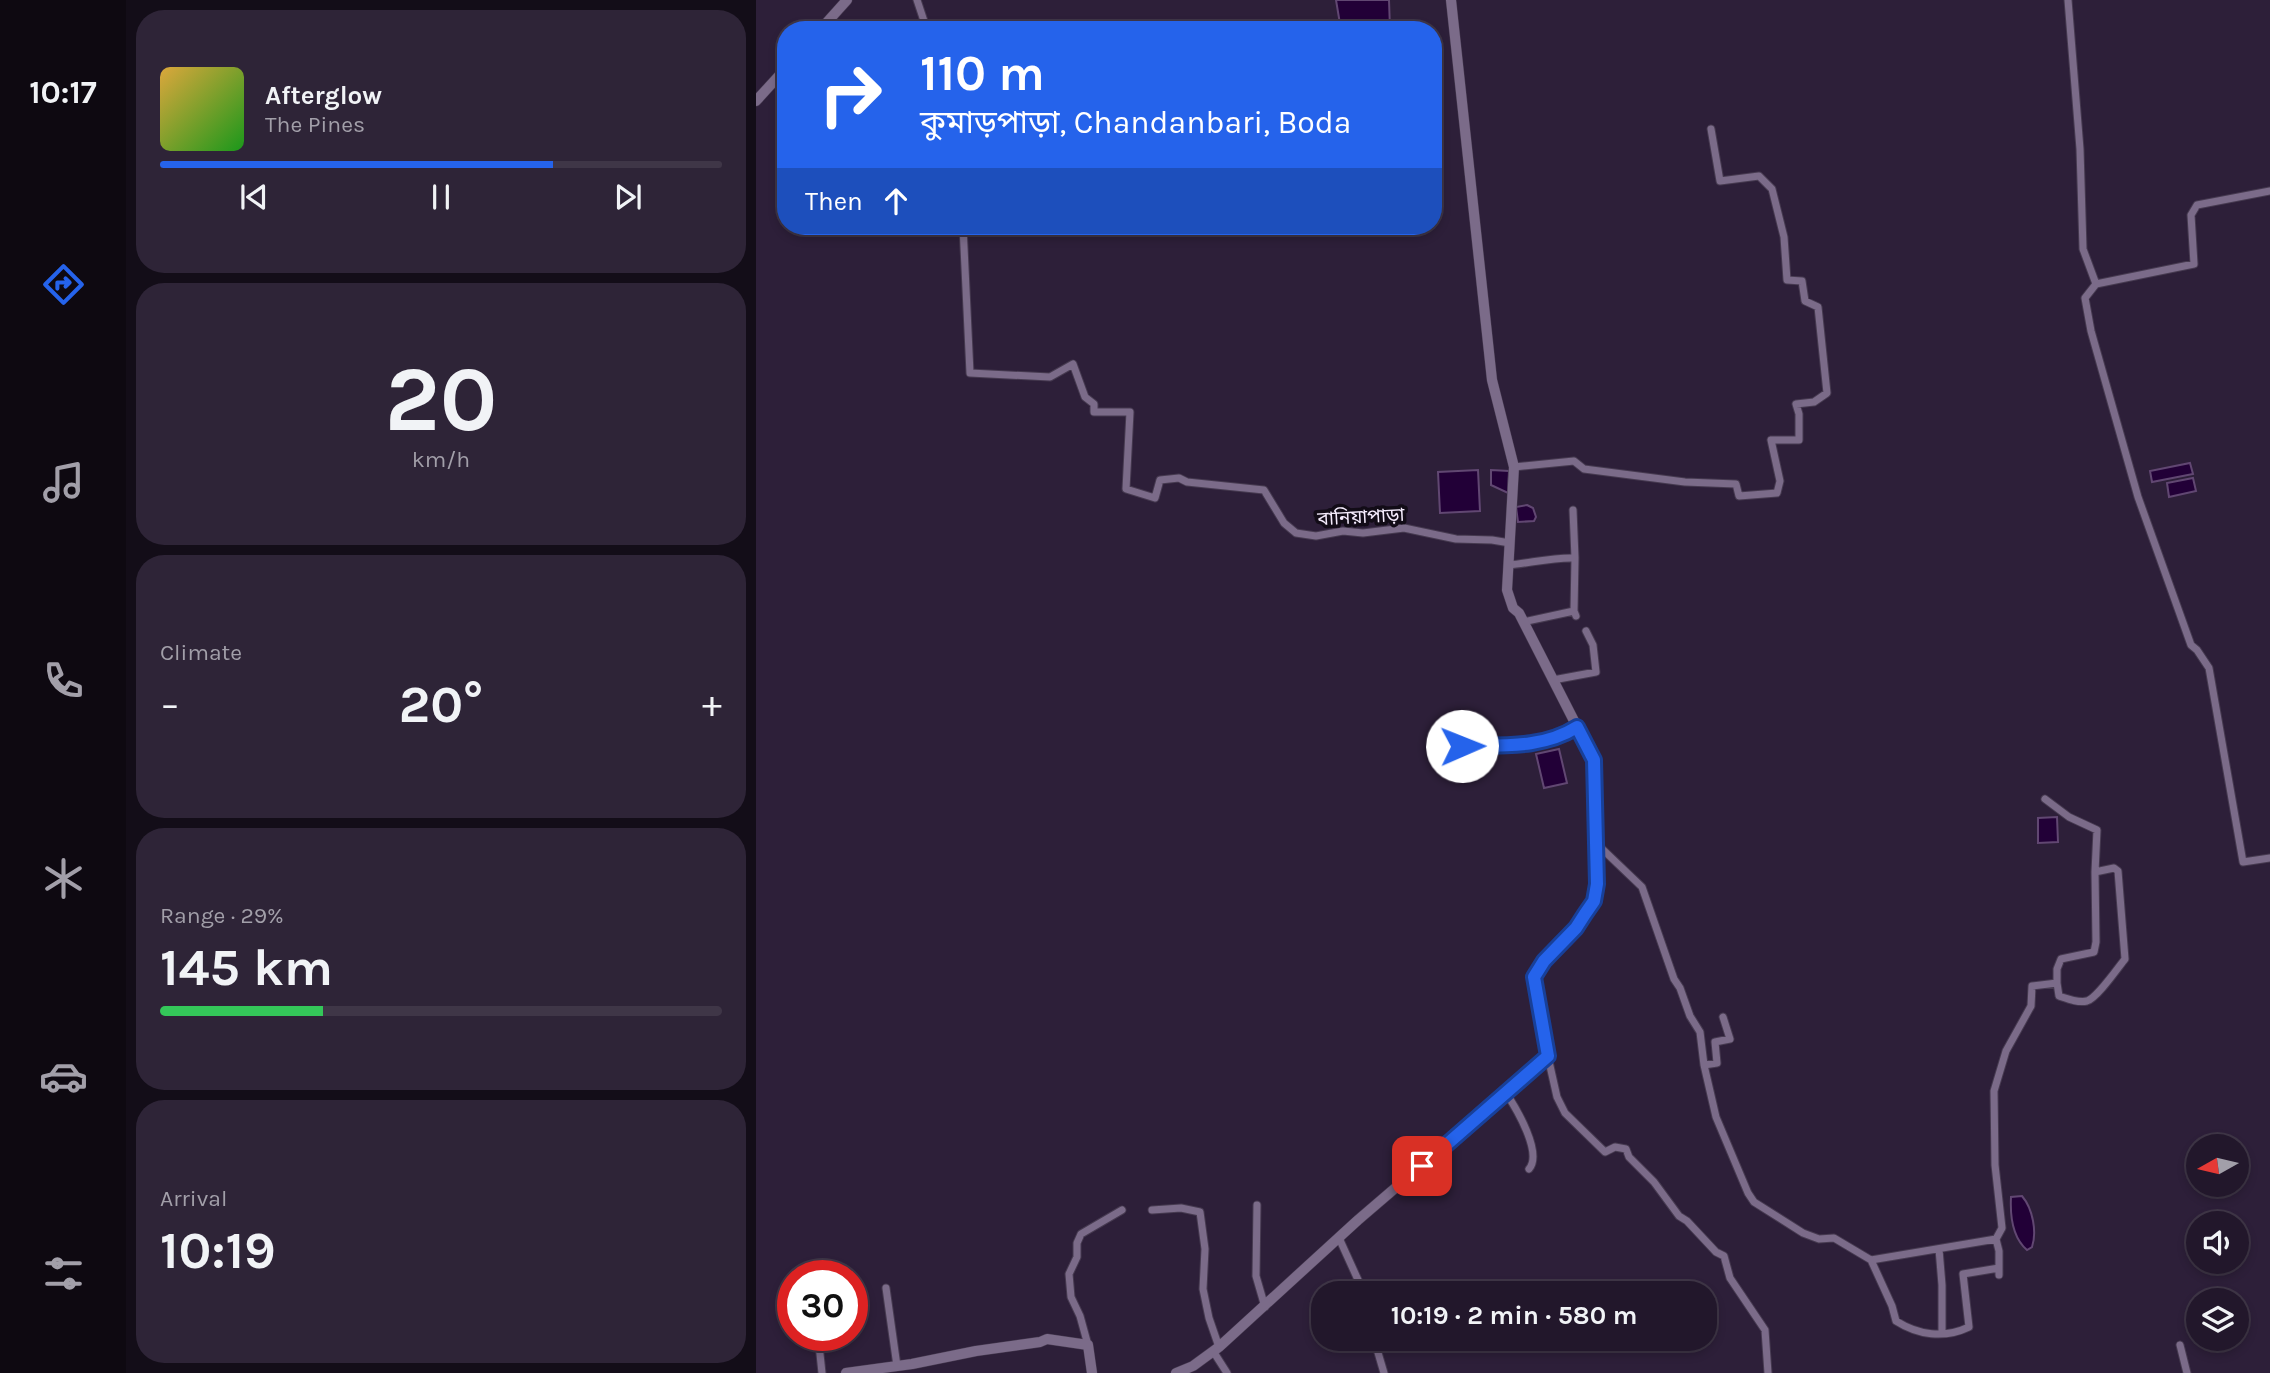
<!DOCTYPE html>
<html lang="en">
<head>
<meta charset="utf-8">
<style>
  body { margin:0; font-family:Karla,"Noto Sans Bengali",sans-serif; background:#2e2437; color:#f1f3f6; height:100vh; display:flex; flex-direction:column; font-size:26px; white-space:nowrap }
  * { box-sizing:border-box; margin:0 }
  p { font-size:23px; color:#a29fa9 }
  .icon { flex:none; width:38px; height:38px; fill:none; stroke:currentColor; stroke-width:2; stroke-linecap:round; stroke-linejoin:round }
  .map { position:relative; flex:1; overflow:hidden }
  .sheet { display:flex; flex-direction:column; gap:10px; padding:10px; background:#130d18; width:630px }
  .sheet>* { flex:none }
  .banner { position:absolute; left:21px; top:21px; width:665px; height:214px; border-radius:28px; box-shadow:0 4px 10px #0003,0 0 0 2px #3f3647; background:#2563eb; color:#fff; overflow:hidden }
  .needle { width:46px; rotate:262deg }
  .controls { position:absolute; left:1430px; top:1134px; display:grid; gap:14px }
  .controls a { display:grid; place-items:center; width:63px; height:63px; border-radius:50%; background:#22172b; box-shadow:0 4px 10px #0003,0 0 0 2px #3f3647; font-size:35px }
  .speed { position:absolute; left:21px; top:1260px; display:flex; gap:14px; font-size:35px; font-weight:700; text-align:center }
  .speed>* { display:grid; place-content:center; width:91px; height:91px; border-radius:50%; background:#22172b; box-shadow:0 4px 10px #0003,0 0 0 2px #3f3647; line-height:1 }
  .speed .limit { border:10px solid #d22; background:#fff; color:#111 }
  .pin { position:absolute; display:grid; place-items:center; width:60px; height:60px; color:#fff; margin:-30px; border-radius:14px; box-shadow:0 4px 10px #0006 }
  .me { position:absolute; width:77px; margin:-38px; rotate:89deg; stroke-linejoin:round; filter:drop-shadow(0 0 5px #0008) }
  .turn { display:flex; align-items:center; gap:24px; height:147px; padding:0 28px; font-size:32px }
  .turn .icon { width:91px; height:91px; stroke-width:2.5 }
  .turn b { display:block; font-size:49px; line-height:60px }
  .then { display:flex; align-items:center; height:66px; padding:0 28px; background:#0003; gap:14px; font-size:26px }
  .big { font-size:52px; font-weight:700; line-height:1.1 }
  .sheet .card { flex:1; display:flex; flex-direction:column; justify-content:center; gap:10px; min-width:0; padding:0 24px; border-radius:28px; background:#2e2437 }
  .sheet .dial { align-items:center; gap:0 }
  .dial b { font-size:91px; line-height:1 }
  .song { display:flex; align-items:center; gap:21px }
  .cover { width:84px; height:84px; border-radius:10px; background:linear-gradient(135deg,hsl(40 70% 55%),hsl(120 70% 35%)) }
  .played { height:7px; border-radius:4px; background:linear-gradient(90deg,#2563eb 70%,#3f3647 70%) }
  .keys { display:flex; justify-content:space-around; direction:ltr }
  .heat { display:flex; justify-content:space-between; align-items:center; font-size:38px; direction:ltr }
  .charge { height:10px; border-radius:5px; background:linear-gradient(90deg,#34c759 29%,#3f3647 0) }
  .trip { position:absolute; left:555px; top:1281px; width:406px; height:70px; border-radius:28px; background:#22172b; box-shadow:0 4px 10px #0003,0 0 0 2px #3f3647; font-weight:700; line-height:70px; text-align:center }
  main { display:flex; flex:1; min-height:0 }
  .tabs { display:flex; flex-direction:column; width:126px; justify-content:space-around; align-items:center; background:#0e0911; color:#a29fa9 }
  .tabs .icon { width:49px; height:49px }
  .tabs .active { color:#2563eb }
  .tabs b { font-size:32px; color:#f1f3f6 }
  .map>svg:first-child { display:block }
  .water { fill:#220037; stroke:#614772; stroke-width:2 }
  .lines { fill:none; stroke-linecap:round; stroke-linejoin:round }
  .street-casing { stroke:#463a50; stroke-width:9 }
  .secondary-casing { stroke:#463a50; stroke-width:11 }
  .street { stroke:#7b6b89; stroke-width:7 }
  .secondary { stroke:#7b6b89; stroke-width:10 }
  .route-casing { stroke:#184099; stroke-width:18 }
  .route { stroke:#2563eb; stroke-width:12 }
  .labels { text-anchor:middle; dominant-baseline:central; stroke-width:7; stroke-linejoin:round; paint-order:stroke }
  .street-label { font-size:19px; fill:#f5ecfd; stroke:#120c17 }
</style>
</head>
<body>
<main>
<nav class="tabs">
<b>10:17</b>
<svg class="icon active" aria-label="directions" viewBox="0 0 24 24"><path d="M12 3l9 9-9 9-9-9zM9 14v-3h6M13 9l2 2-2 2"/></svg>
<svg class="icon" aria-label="music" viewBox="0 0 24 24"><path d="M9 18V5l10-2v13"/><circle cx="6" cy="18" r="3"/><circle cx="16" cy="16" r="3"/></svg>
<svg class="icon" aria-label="phone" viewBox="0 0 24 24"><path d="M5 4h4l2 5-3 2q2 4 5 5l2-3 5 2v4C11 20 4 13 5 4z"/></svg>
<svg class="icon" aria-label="climate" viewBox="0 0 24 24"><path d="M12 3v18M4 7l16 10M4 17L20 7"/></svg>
<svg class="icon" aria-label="car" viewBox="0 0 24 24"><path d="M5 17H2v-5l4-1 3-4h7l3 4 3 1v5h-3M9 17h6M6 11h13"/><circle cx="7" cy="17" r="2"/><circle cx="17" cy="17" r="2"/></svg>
<svg class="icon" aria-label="filters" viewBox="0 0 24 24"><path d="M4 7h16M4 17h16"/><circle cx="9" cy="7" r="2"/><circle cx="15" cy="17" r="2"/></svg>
</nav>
<section class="sheet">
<div class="card">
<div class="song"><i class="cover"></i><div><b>Afterglow</b><p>The Pines</p></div></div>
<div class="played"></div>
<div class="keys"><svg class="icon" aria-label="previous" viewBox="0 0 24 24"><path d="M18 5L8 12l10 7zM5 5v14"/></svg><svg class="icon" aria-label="pause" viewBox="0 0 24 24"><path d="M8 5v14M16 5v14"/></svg><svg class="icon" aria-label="next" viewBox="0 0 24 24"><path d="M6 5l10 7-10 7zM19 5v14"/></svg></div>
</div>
<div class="card dial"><b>20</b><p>km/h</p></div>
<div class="card"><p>Climate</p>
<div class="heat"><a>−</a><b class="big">20°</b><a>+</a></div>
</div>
<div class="card"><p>Range · 29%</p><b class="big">145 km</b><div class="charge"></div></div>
<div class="card"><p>Arrival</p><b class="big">10:19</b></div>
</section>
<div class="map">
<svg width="1514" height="1373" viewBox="0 0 1514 1373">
  <rect width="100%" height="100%" fill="#2d1f39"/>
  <path class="water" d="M580 0H633L634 29 585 30Z
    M1434 463 1437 474 1396 482 1394 471Z
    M722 470 724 511 684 513 682 472Z
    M735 470 753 471 752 493 735 485Z
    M1437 478 1440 491 1413 497 1411 483Z
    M771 505 777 508 780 517 778 521 762 522 760 507Z
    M803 749 811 783 788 788 780 754Z
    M1301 817 1302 842 1282 843V818Z
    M1266 1196C1277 1209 1281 1232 1276 1247L1271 1250C1256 1237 1254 1216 1255 1197Z"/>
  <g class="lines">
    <defs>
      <path id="street" d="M161 0 171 30
        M1312 0 1324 149 1327 249 1340 284
        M1514 191 1441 205 1435 215 1438 264 1340 284 1329 298 1335 331 1382 497 1435 645 1441 650 1453 668 1487 862 1514 858
        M207 226 214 373 294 377 317 364 329 397 338 404V412H374L370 489 399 498 404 480 423 478 431 482 508 490 528 523 540 533 560 536 587 531 607 533 648 528 700 539 736 540 754 543
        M758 467 818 461 828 469 929 482 980 484 983 496 1021 493 1024 481 1015 440H1043V414L1040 404 1058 402 1071 393 1062 307 1049 301 1046 281 1031 280 1028 237 1016 189 1003 176 964 181 955 129
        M817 510 819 558
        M753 565C775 563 797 557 819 558L818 611 820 616
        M767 622 818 611
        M797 680 840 672 837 645 830 631
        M706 746C747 745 786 749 821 728
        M841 844 886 887 918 979 924 988 934 1016 944 1032 948 1065 960 1117 992 1193 998 1202 1047 1233 1063 1239 1078 1238 1115 1260 1136 1306 1140 1321C1162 1335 1188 1339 1213 1327L1207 1274 1243 1268
        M1301 983V969L1305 959 1338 952 1340 942 1339 872
        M792 1057 801 1097 809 1113 849 1152 859 1147 870 1149 873 1157 898 1182 923 1216 931 1221 960 1252 968 1256 974 1278 1009 1330 1012 1373
        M948 1065 961 1063 959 1042 974 1039 967 1017
        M750 1093C760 1108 787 1153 773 1169
        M501 1205 500 1276 509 1307
        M396 1210 425 1208 444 1212 449 1249 447 1289 453 1318 463 1347
        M583 1238 608 1293
        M1240 1239 1246 1228 1239 1165 1238 1091 1250 1051 1275 1006 1276 986 1301 983 1303 996C1312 999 1322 1003 1331 1001 1341 998 1361 969 1369 959L1362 871 1358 868 1339 872 1341 830 1313 817 1289 799
        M1183 1249 1186 1285V1333
        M1115 1260 1240 1239 1243 1251V1275
        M130 1288 141 1366
        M62 1335 66 1373
        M618 1339 628 1373
        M332 1345 324 1316 315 1297 313 1274 321 1257V1243L325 1234 366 1210
        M1424 1345 1431 1373
        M457 1351 471 1373"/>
      <path id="secondary" d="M64 30 91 0
        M0 101 30 68
        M90 1373 156 1364 220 1351 284 1342 291 1339 332 1345 336 1373
        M420 1373 437 1366 463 1347 602 1220 792 1057 778 977 799 948 820 928 838 901 841 884V844L838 760 763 613 757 608 751 590 758 467 736 380 695 0"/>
    </defs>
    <use href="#street" class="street-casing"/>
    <use href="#secondary" class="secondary-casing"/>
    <use href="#street" class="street"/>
    <use href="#secondary" class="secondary"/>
  </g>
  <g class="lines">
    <defs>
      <path id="route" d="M666 1166 792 1056 778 977 788 961 820 928 829 914 838 901 841 884 838 760 821 727C786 749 746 745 706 746"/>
    </defs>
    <use href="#route" class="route-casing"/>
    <use href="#route" class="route"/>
  </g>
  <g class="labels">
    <g class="street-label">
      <text transform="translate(605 517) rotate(-3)">বানিয়াপাড়া</text>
    </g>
  </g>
</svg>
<div class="controls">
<a><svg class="needle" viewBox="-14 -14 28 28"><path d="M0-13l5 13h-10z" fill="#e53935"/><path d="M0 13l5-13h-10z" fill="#a29fa9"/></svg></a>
<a><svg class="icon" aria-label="sound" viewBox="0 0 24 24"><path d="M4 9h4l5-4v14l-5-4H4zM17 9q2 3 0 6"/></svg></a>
<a><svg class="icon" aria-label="layers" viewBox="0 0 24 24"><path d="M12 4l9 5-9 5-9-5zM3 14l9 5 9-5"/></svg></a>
</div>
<div class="speed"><div class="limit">30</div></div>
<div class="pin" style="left:666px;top:1166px;background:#d93025"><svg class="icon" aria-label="arrive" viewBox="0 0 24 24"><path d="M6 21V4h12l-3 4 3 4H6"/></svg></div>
<svg class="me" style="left:706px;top:746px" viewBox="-20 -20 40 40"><circle r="19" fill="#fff"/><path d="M0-13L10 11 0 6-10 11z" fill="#2563eb"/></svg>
<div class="trip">10:19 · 2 min · 580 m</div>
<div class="banner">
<div class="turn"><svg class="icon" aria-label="right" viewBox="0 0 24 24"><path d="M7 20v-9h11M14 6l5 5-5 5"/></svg><div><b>110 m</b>কুমাড়পাড়া, Chandanbari, Boda</div></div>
<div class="then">Then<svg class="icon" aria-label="ahead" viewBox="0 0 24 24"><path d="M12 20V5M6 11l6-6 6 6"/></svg></div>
</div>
</div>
</main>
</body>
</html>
